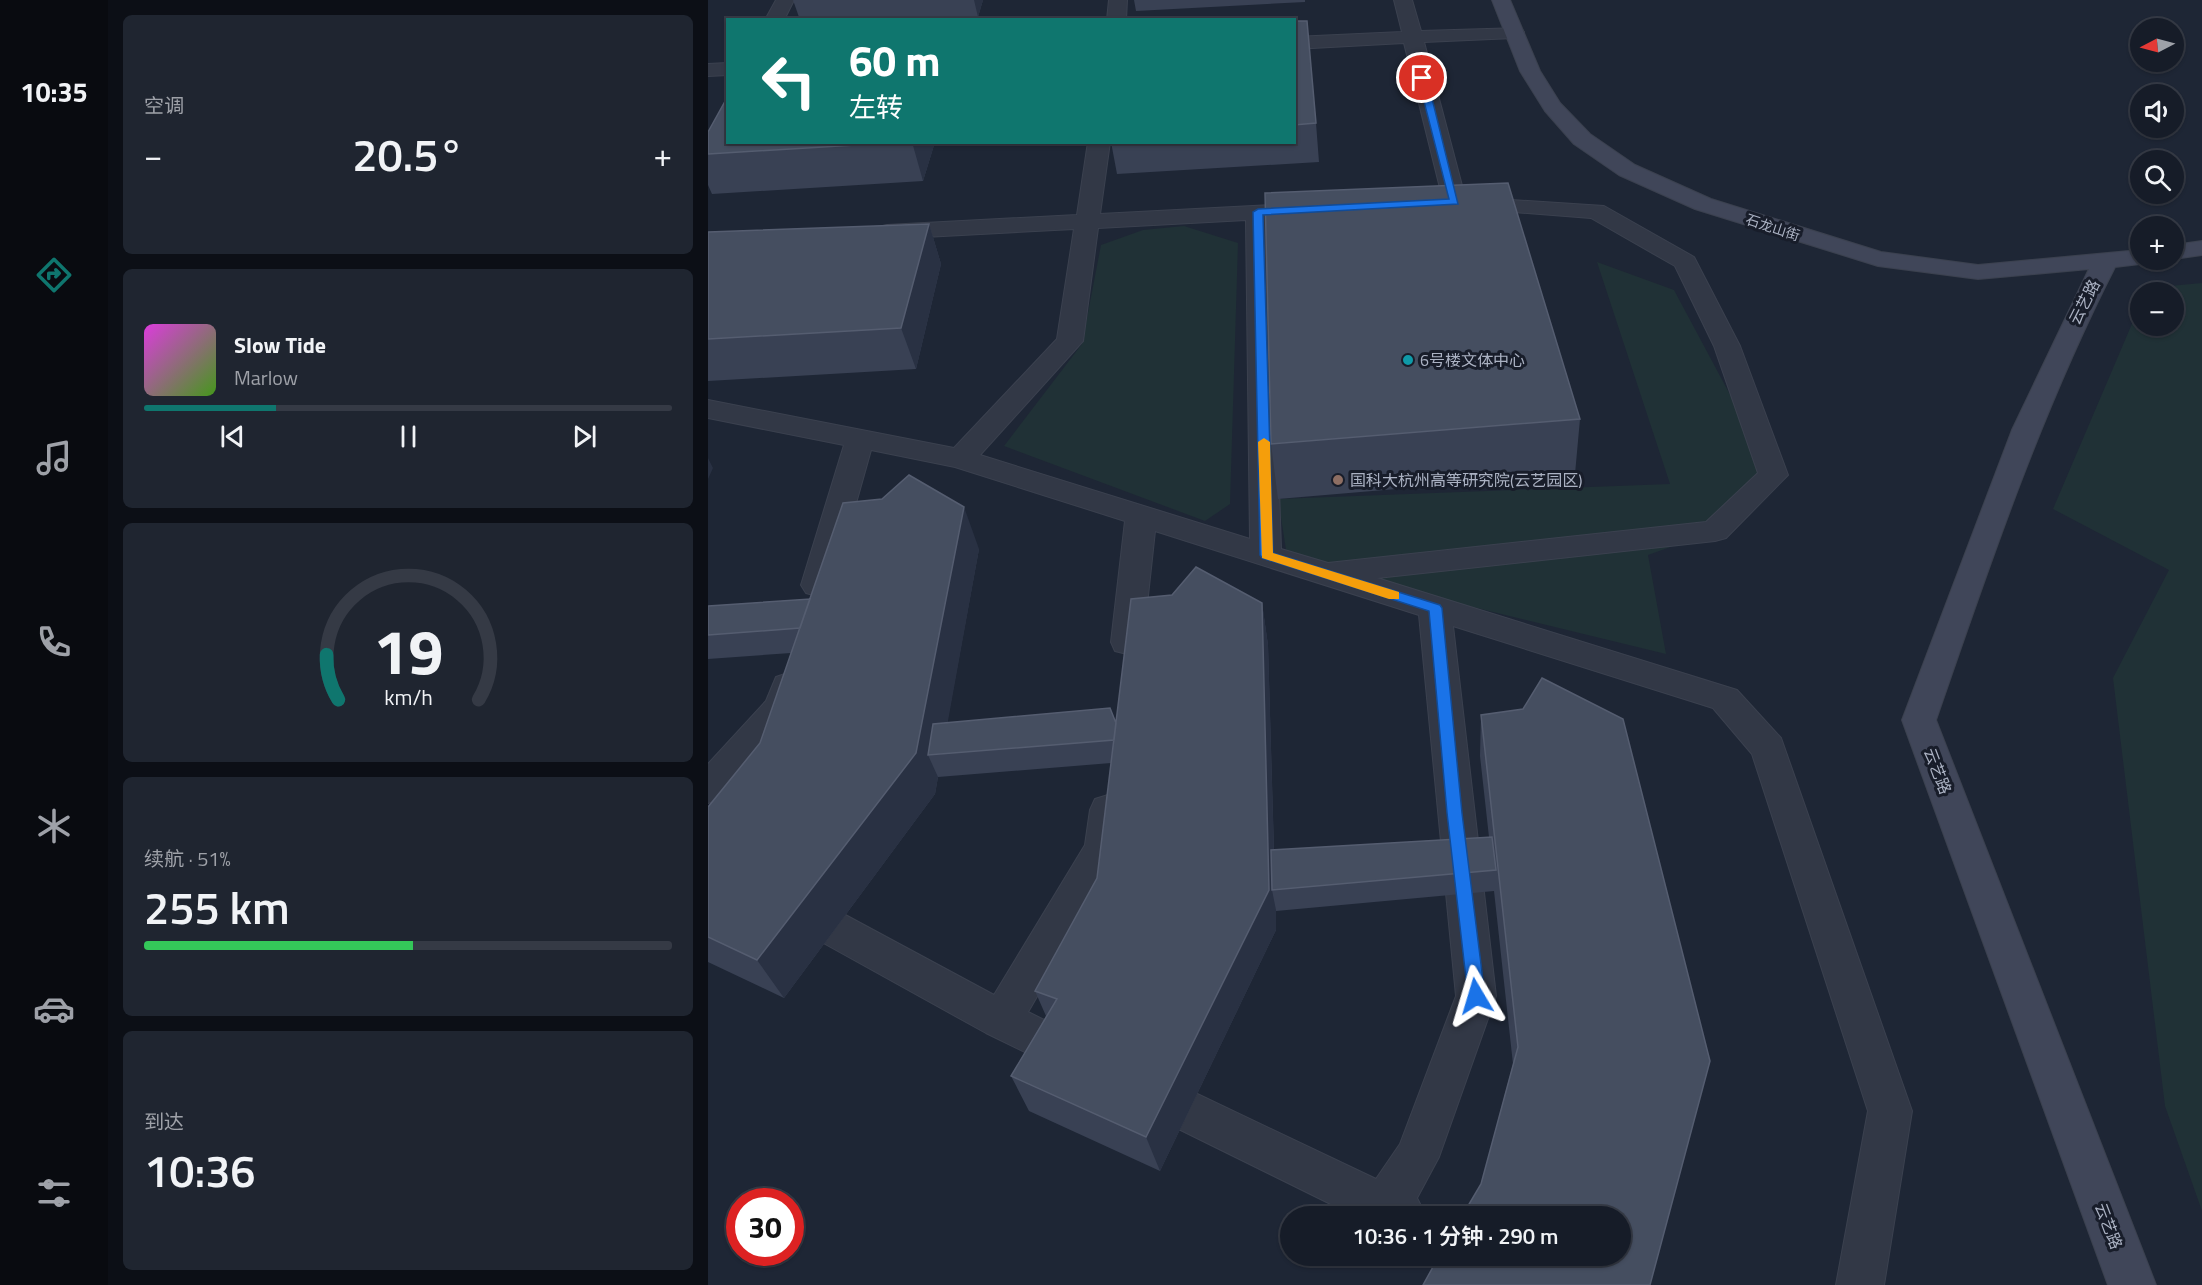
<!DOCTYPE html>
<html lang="zh">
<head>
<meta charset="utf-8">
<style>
  body { margin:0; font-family:"Titillium Web","Noto Sans SC",sans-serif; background:#1f2530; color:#f1f3f6; height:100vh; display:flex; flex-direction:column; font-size:22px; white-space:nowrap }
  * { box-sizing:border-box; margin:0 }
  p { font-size:20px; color:#9ea1a8 }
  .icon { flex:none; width:33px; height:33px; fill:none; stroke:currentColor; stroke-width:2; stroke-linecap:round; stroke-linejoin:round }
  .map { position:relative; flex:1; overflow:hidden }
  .drawer { display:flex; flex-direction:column; gap:15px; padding:15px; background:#0c0f16; width:600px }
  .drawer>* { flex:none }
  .hud { position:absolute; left:18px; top:18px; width:570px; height:126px; border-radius:0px; box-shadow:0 2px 4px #0004,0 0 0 2px #353a45; background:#0f766e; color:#fff; overflow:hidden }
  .needle { width:39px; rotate:264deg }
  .fabs { position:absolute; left:1422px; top:18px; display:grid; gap:12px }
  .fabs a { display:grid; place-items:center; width:54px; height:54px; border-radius:50%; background:#161c28; box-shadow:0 2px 4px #0004,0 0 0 2px #353a45; font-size:30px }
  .speed { position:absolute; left:18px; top:1188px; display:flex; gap:12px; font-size:30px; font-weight:700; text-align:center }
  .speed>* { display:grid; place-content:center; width:78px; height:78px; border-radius:50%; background:#161c28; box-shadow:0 2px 4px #0004,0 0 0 2px #353a45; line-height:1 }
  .speed .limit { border:9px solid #d22; background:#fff; color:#111 }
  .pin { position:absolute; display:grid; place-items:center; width:51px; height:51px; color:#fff; margin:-26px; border:3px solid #fff; border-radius:50%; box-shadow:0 2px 6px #0007 }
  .me { position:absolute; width:66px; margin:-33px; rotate:353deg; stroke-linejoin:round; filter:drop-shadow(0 0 4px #0008) }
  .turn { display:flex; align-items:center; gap:21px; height:126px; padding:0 24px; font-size:27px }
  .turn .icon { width:78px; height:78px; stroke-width:2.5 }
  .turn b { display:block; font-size:42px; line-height:51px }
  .big { font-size:45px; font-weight:600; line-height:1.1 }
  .drawer .widget { flex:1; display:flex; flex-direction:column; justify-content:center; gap:9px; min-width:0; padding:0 21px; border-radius:9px; background:#1f2530 }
  .drawer .dial { align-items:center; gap:0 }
  .dial svg { height:156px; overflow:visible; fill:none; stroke:#353a45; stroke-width:7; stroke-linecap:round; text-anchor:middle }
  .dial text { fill:#f1f3f6; stroke:none }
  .song { display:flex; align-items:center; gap:18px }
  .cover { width:72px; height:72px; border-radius:9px; background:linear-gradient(135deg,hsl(300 70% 55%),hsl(100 70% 35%)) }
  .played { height:6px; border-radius:3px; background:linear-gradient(90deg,#0f766e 25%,#353a45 25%) }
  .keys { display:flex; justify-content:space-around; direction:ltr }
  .heat { display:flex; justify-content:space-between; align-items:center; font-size:33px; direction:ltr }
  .charge { height:9px; border-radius:4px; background:linear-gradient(90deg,#34c759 51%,#353a45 0) }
  .trip { position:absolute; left:572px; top:1206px; width:351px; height:60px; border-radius:30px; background:#161c28; box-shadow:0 2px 4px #0004,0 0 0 2px #353a45; font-weight:600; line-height:60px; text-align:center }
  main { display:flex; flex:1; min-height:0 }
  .tab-bar { display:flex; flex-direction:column; width:108px; justify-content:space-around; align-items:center; background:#090b10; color:#9ea1a8 }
  .tab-bar .icon { width:42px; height:42px }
  .tab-bar .current { color:#0f766e }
  .tab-bar b { font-size:27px; color:#f1f3f6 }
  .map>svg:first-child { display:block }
  .green { fill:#203136 }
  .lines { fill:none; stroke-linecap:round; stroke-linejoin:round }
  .street-casing { stroke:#3b414f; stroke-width:2 }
  .secondary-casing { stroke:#3b414f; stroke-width:2 }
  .street { fill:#323846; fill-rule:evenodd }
  .secondary { fill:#404659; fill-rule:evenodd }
  .wall { fill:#394154 }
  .shaded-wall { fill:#293143 }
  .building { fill:#454e60; stroke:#555d70; stroke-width:1.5 }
  .route { fill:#1a73e8; stroke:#114b97; stroke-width:1.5 }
  .slow { fill:#f59e0b }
  .culture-dot { fill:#0f9aa8; stroke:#181d2a; stroke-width:2 }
  .education-dot { fill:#8d6e63; stroke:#181d2a; stroke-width:2 }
  .labels { text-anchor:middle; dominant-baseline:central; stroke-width:6; stroke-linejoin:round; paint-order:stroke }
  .far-street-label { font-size:14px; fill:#abb2c3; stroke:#181d2a }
  .street-label { font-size:16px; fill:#abb2c3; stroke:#181d2a }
  .poi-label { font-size:16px; fill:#abb2c3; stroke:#181d2a; text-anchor:start }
</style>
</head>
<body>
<main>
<nav class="tab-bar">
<b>10:35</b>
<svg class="icon current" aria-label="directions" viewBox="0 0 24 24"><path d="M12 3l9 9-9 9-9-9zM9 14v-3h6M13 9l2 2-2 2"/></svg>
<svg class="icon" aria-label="music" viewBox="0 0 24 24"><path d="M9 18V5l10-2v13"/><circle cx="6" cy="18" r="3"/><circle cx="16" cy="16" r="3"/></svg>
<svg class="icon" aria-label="phone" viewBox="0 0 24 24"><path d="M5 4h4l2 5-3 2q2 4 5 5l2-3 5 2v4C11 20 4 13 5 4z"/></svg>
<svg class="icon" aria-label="climate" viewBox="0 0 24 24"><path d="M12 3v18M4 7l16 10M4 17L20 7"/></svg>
<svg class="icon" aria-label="car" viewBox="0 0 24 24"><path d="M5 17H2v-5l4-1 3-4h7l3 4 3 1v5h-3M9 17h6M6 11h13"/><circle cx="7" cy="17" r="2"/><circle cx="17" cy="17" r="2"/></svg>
<svg class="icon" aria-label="filters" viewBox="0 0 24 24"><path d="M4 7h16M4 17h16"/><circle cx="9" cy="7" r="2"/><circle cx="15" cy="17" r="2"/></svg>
</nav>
<section class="drawer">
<div class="widget"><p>空调</p>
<div class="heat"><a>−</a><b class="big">20.5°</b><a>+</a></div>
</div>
<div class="widget">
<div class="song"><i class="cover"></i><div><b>Slow Tide</b><p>Marlow</p></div></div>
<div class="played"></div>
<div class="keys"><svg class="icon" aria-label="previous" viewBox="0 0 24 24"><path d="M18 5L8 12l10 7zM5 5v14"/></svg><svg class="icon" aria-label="pause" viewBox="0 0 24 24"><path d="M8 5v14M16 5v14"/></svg><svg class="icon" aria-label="next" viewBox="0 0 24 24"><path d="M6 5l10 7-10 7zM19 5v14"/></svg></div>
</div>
<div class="widget dial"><svg viewBox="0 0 100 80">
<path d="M14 69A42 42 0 1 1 86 69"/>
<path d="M14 69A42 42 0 0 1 8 46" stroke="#0f766e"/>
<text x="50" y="56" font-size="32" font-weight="700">19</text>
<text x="50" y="72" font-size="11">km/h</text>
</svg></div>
<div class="widget"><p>续航 · 51%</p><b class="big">255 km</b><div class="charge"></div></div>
<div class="widget"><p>到达</p><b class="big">10:36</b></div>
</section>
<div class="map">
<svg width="1494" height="1285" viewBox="0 0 1494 1285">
  <rect width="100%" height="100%" fill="#1e2635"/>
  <path class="green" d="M476 226 530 243 522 504 497 521 296 446 374 344 393 245 435 230Z
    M889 262 966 290 1065 475 1007 531 940 555 958 654 580 562 570 499 962 484Z
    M1494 283V1211L1457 1106 1405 678 1461 570 1345 509 1432 305V326H1466V292H1438L1440 288Z"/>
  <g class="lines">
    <defs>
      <path id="street" d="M68 0H86L76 20H57Z
        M401 0H419L418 20H399Z
        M686 0H704L713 31 813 28 816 32 806 38 716 42 757 197 896 206 986 257 1032 346 1080 475 1018 538 1007 541 669 578 1029 690 1073 738 1204 1111 1176 1285H1128L1160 1111 1044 754 1005 708 745 626 788 996 731 1157 709 1198 718 1216H647L424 1106 417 1091 424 1076 439 1070 668 1179 692 1144 748 996 711 615 447 531 435 642 431 651 419 654 407 651 403 642 417 521 247 467 163 450 125 585 120 593 109 596 98 593 93 585 136 445 0 418V400L246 448 349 339 366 229 179 239 171 237 167 232 171 227 179 225 369 215 380 142H402L392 214 600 203 608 205 612 210 608 215 562 219 573 549 620 563 998 522 1050 473 1006 346 967 266 883 218 753 208 718 210 710 208 706 203 710 198 734 196 696 43 586 49V37L694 32ZM538 220 542 539 272 455 375 341 390 228Z
        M20 63V75L0 76V64Z
        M80 673 92 677 97 686 86 716 13 798 0 803V764L58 701 68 677Z
        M400 795 413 799 418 810 415 848 320 1012 381 1042 387 1056 381 1070 366 1076 278 1033 74 920 69 908 74 896 88 891 102 896 286 995 377 845 382 810 387 799Z"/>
      <path id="secondary" d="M784 0H802L832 71 852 103 882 134 927 165 1003 199 1173 252 1270 265 1432 250V260H1442L1432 264 1407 267C1333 412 1281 566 1228 720L1448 1285H1400L1194 720 1304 430 1381 269 1270 279 1170 266 987 209 911 175 866 144 837 111 812 71Z
        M1494 241V255L1466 259V245Z"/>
    </defs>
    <use href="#street" class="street-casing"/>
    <use href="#secondary" class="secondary-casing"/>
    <use href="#street" class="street"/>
    <use href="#secondary" class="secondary"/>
  </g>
  <path class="wall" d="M85 0H275L270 17 230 20H92Z
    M426 0H597V2L428 11Z
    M586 21 608 123 611 162 409 174 403 142H586Z
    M0 132 227 142 215 181 4 194 0 185Z
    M221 224 233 264 208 369 0 381V232Z
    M872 419 867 474 570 499 563 444Z
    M271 549 239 723H408L554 603 560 645 566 850 781 837 772 756 773 715 915 719 773 1184 805 1064 786 891 568 911V910V930L452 1171 321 1111 303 1076 338 1016 327 991 389 878 403 763 230 777 227 794 76 998 0 962V807L52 743 83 653 0 659V606L102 599Z"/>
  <path class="shaded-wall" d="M266 0H275L270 17Z
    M204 142H227L215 181Z
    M221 224 233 264 208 369 193 328Z
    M0 458 5 468 0 479Z
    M256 507 271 549 234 754 220 755 230 777 227 794 76 998 49 960Z
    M554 603 560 645 567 889 564 890 568 910V930L452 1171 438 1137Z"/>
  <path class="building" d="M586 21H599L608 123 586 125Z
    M20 96V142H197L0 154V132Z
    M800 183 872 419 563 444 557 193Z
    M221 224 193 328 0 339V232Z
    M201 475 256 507 208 753 49 960 0 937V807L52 743 135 503 174 499Z
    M488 567 554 603 561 890 438 1137 303 1076 349 999 327 991 389 878 423 599 464 595Z
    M102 599 92 628 0 635V606Z
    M834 678 915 719 1002 1061 942 1285H715L731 1256H912V1216H754L773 1184 810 1047 773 715 815 709Z
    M402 708 408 723 406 740 220 755 225 724Z
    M784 837 788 870 564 890 563 850Z"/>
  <path class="route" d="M714 76 719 78 750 204 555 215 565 553 732 605 734 608 754 813 777 996 774 1001 768 1004 762 1001 760 996 739 813 721 611 554 558 552 555 545 212 550 209 741 199 710 78Z"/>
  <path class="slow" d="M556 438 562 442 565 553 691 592V599H681L554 558 550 442Z"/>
  <circle class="culture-dot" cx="700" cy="360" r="6"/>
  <circle class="education-dot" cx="630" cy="480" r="6"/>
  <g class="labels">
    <g class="far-street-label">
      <text transform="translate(1065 227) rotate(18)">石龙山街</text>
    </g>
    <g class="street-label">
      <text transform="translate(1376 302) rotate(-63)">云艺路</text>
      <text transform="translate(1230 771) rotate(69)">云艺路</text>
      <text transform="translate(1401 1226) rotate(69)">云艺路</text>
    </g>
    <g class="poi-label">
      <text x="712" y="360">6号楼文体中心</text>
      <text x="642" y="480">国科大杭州高等研究院(云艺园区)</text>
    </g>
  </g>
</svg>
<div class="fabs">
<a><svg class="needle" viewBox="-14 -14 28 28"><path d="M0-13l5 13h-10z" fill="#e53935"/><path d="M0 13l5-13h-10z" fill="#9ea1a8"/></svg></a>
<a><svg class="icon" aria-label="sound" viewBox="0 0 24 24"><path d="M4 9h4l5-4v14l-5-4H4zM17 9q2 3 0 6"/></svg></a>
<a><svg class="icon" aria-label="search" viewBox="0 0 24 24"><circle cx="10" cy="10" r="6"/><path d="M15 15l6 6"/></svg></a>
<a>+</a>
<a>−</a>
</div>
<div class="speed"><div class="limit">30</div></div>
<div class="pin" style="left:714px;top:78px;background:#d93025"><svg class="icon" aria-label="arrive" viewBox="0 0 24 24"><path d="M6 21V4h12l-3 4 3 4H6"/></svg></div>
<svg class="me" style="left:768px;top:996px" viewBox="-20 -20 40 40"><path d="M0-17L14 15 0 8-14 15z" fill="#1a73e8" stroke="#fff" stroke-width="4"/></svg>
<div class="trip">10:36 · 1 分钟 · 290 m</div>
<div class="hud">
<div class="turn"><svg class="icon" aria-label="left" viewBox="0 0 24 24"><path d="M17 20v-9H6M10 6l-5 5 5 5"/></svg><div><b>60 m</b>左转</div></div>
</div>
</div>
</main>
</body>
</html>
